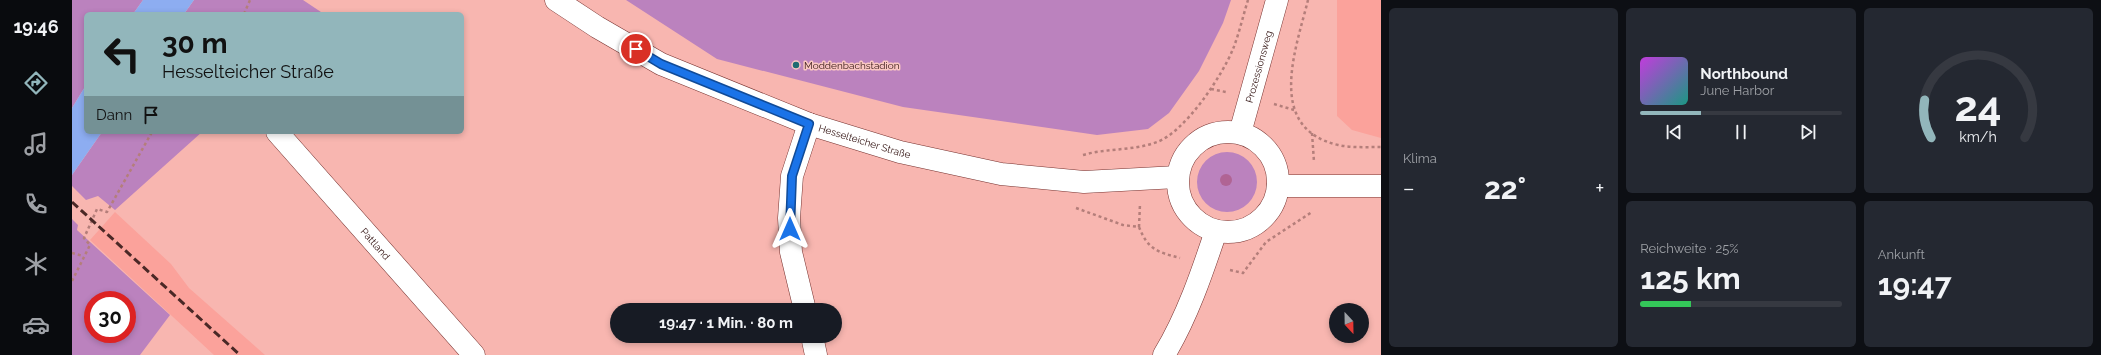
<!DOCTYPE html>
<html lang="de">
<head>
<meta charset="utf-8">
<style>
  body { margin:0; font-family:Raleway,sans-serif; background:#242831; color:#f1f3f6; height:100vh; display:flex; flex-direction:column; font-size:15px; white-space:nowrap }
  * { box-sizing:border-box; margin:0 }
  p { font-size:13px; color:#9ea1a6 }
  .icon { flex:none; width:22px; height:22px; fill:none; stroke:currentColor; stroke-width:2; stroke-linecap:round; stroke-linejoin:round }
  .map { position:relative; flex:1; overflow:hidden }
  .side { display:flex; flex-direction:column; gap:8px; padding:8px; background:#0d0f14; width:720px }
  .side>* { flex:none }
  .banner { position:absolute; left:12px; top:12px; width:380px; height:122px; border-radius:6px; box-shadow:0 2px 6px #0003; background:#92b6bb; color:#111; overflow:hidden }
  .needle { width:26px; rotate:158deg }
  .fabs { position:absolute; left:1257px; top:303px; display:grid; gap:8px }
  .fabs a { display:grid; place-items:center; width:40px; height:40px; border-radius:50%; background:#171b24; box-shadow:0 2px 6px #0003; font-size:20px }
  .speed { position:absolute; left:12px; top:291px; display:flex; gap:8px; font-size:20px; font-weight:700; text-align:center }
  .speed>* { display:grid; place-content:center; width:52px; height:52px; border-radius:50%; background:#171b24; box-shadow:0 2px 6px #0003; line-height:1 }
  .speed .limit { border:6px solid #d22; background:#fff; color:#111 }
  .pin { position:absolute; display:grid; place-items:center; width:34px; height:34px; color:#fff; margin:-17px; border:2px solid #fff; border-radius:50%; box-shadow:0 1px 4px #0007 }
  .me { position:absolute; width:44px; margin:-22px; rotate:0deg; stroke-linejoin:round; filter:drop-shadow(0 0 3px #0008) }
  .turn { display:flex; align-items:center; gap:14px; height:84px; padding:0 12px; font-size:18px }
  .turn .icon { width:52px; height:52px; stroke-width:2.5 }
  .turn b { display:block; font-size:28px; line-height:34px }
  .then { display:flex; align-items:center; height:38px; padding:0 12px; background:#0003; gap:8px; font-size:15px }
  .big { font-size:30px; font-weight:700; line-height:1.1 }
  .side .widget { flex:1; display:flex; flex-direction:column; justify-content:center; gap:6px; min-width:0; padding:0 14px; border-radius:6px; background:#242831 }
  .side .dial { align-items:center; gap:0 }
  .dial svg { height:104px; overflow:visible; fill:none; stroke:#363941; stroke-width:7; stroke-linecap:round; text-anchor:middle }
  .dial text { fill:#f1f3f6; stroke:none }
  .song { display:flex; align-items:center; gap:12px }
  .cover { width:48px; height:48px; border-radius:6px; background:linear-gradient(135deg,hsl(290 70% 55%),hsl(170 70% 35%)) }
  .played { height:4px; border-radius:2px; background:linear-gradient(90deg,#92b6bb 30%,#363941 30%) }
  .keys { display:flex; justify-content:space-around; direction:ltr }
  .heat { display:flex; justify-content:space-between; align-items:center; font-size:22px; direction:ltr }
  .charge { height:6px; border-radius:3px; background:linear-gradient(90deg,#34c759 25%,#363941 0) }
  .side .tiles { flex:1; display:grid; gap:8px; grid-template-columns:repeat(3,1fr) }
  .widget:first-child { grid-row:span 2 }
  .trip { position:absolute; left:538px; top:303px; width:232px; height:40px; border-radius:20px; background:#171b24; box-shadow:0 2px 6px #0003; font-weight:700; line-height:40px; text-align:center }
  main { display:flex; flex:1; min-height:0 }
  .dock { display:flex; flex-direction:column; width:72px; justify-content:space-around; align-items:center; background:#090b0e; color:#9ea1a6 }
  .dock .icon { width:28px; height:28px }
  .dock .active { color:#92b6bb }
  .dock b { font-size:18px; color:#f1f3f6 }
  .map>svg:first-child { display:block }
  .built { fill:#fba29b }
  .green { fill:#bb82be; fill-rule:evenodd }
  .water { fill:#8dadf1 }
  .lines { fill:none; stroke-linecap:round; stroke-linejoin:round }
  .minor-casing { stroke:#77322f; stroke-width:23 }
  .tertiary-casing { stroke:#77322f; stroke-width:23 }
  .path { stroke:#b47e7a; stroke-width:2.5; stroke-dasharray:3 3; stroke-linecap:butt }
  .minor { stroke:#fff; stroke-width:22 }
  .tertiary { stroke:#fff; stroke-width:22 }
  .rail { stroke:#4a2826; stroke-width:3; stroke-dasharray:8 4; stroke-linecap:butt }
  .tree { fill:#b06494 }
  .route-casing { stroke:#114b97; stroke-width:10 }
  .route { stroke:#1a73e8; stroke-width:7 }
  .poi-dot { fill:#1f6b72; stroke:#fbc8c3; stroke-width:1.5 }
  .labels { text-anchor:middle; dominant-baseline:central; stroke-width:3; stroke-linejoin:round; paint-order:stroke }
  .poi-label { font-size:10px; fill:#351615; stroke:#fbc8c3; text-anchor:start }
  .street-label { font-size:10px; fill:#351615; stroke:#fbc8c3 }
</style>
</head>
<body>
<main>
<nav class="dock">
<b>19:46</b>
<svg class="icon active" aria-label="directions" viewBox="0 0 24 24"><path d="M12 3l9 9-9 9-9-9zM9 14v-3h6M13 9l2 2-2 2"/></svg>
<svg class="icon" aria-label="music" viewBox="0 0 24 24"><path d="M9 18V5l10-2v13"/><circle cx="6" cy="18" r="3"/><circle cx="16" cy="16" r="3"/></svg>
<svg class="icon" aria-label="phone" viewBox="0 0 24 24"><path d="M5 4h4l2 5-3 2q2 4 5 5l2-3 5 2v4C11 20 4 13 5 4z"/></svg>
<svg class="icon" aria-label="climate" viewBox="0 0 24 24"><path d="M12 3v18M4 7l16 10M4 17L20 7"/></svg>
<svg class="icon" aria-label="car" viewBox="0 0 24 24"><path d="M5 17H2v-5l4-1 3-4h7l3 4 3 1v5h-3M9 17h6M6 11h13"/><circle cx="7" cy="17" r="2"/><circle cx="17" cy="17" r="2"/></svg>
</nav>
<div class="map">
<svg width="1309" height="355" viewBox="0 0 1309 355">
  <rect width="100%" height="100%" fill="#f8b6b0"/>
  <path class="built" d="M1265 0H1309V138L1280 130 1265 116Z
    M43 212 99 264 117 288 193 355H142L18 240Z"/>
  <path class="green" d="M0 0H71L61 14H14V85L0 108Z
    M122 0H231L252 14H112Z
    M554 0H1159L1151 23 1127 71 1097 113 1076 129 1025 135 831 107 645 59Z
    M30 132H130L43 210 26 196 14 200 0 186V175Z
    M1125 182a30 30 0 1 1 60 0a30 30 0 1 1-60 0Z
    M0 219 6 225 5 230 98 315 68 355H0ZM21 300H55V334H21Z"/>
  <path class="water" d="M71 0H122L112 14H61Z
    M14 85V132H30L0 175V108Z"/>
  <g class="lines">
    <defs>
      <g id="minor">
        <path id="s1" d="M484 0 525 27 589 64 737 124 828 152 929 174 1012 182 1105 177"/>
        <path id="s2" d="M205 132 402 355"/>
        <path d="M733 310 719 252 717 218 720 176 737 124"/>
        <path d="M740 336 744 355"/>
      </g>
      <g id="tertiary">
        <circle cx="1156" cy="182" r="50"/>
        <path id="s3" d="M1168 133 1205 0"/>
        <path d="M1206 186H1309"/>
        <path d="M1092 355C1115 317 1130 273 1144 231"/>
      </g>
    </defs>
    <use href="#minor" class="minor-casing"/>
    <use href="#tertiary" class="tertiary-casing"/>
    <path class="path" d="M1236 0C1224 49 1193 128 1266 145 1280 148 1295 147 1309 147
      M172 14 178 0
      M1139 89 1154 92
      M1202 104 1222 110
      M1240 133 1242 162
      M1011 155C1035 148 1061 151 1085 142 1113 132 1150 76 1161 49 1167 34 1171 16 1176 0
      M1004 208 1051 225 1067 227C1076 250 1086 252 1108 258
      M1067 227 1068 204
      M0 253 11 256
      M1158 270 1171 273 1194 242 1240 212
      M0 281 18 245 12 238 25 209 35 212 80 132"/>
    <use href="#minor" class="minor"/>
    <use href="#tertiary" class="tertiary"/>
    <path class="rail" d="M0 202 168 355"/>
  </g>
  <circle class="tree" cx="1154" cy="180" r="6"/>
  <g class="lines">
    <defs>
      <path id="route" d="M564 49 589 64 737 124 720 176 718 229"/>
    </defs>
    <use href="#route" class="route-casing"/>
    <use href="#route" class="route"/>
  </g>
  <circle class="poi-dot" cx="724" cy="65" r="4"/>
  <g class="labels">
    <g class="poi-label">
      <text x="732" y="65">Moddenbachstadion</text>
    </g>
    <g class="street-label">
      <text stroke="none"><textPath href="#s3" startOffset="69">Prozessionsweg</textPath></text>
      <text stroke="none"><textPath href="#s1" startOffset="341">Hesselteicher Straße</textPath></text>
      <text stroke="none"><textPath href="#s2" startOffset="149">Pattland</textPath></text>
    </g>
  </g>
</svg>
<div class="fabs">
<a><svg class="needle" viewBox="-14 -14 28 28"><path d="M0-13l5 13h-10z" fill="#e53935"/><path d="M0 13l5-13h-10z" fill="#9ea1a6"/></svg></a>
</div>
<div class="speed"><div class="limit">30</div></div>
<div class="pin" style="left:564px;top:49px;background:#d93025"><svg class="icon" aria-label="arrive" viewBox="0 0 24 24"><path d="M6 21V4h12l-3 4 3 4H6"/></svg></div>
<svg class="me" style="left:718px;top:229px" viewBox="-20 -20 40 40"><path d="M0-17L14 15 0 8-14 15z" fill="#1a73e8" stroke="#fff" stroke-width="4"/></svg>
<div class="trip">19:47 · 1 Min. · 80 m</div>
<div class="banner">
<div class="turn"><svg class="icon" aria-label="left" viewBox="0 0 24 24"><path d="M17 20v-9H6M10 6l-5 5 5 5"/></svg><div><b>30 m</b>Hesselteicher Straße</div></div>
<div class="then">Dann<svg class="icon" aria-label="arrive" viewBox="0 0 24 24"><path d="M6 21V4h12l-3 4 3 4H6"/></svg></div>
</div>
</div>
<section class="side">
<div class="tiles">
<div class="widget"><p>Klima</p>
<div class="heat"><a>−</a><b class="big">22°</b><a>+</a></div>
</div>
<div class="widget">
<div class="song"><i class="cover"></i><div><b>Northbound</b><p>June Harbor</p></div></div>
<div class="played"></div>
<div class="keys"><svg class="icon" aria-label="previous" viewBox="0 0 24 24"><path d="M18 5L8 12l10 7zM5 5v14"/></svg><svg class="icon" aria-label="pause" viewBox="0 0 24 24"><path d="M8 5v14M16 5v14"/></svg><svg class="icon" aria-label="next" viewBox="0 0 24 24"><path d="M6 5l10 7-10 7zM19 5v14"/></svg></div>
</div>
<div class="widget dial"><svg viewBox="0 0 100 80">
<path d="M14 69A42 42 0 1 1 86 69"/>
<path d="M14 69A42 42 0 0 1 9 40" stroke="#92b6bb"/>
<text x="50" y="56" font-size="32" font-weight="700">24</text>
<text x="50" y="72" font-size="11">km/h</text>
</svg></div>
<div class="widget"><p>Reichweite · 25%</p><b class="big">125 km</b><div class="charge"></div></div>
<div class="widget"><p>Ankunft</p><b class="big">19:47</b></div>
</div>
</section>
</main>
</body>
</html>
